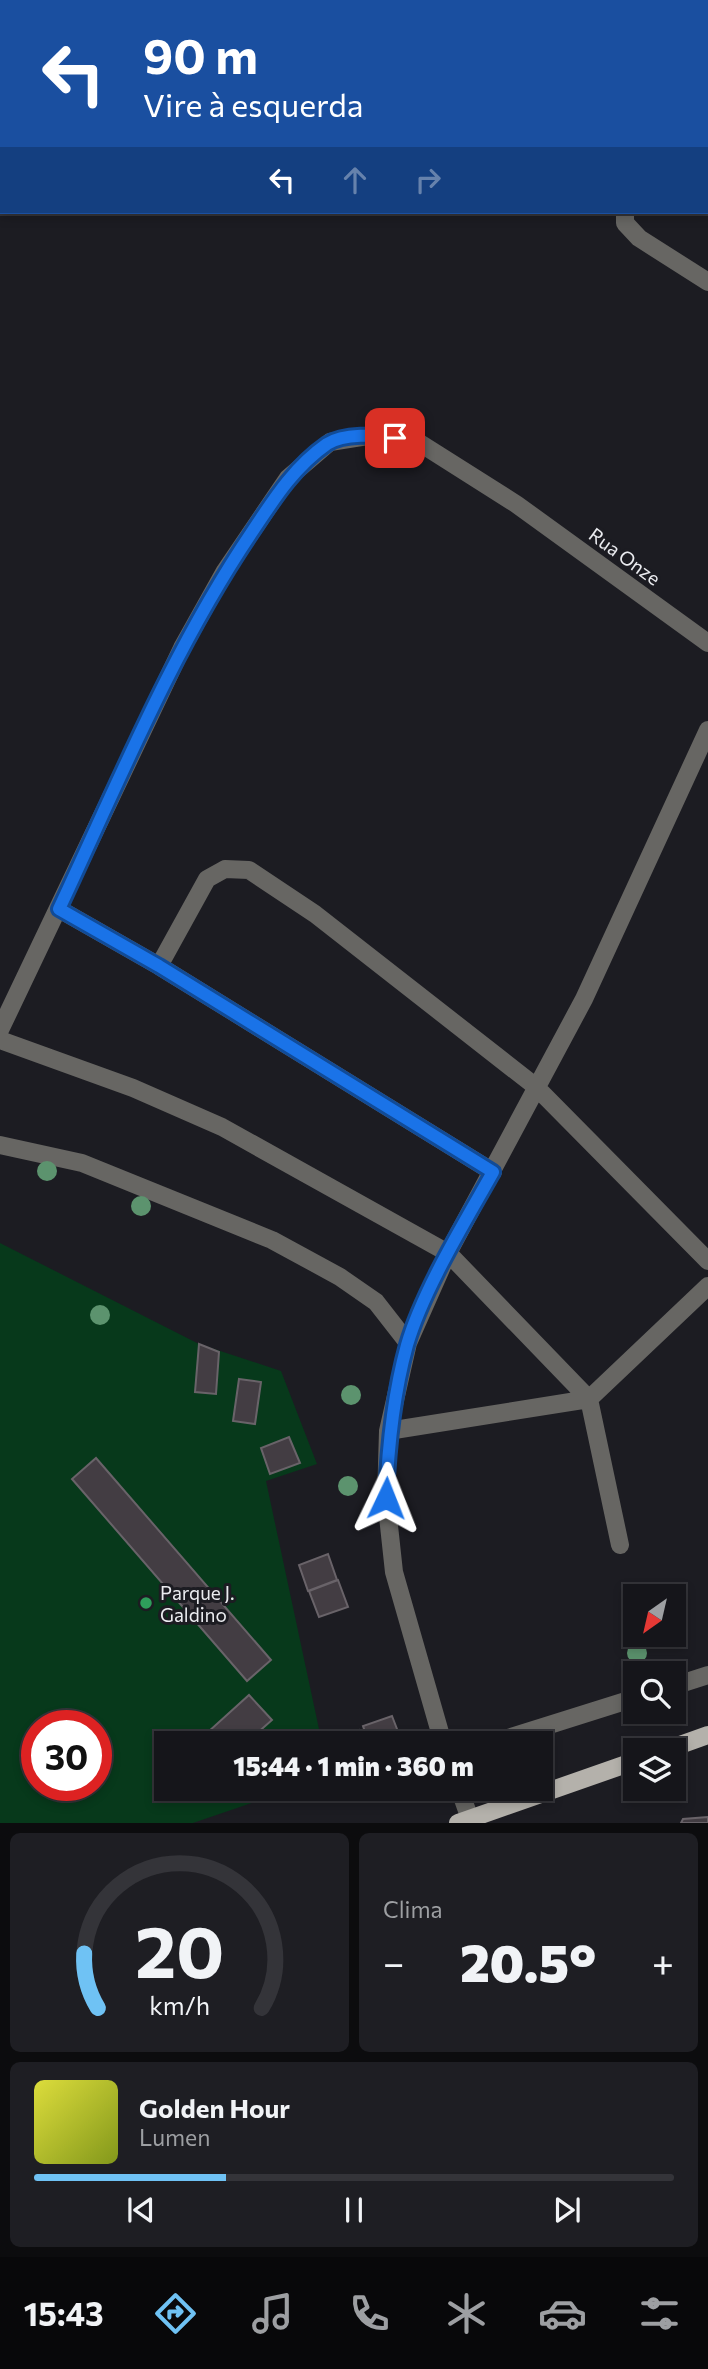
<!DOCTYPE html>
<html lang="pt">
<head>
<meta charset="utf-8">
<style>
  body { margin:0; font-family:Commissioner,sans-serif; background:#1e1e23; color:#f1f3f6; height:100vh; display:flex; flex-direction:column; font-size:26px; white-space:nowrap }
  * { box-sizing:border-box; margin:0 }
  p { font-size:23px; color:#9d9fa2 }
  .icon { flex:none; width:38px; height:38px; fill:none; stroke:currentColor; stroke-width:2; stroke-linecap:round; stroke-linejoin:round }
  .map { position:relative; height:1823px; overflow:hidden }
  .drawer { display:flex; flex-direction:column; gap:10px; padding:10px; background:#0c0c0e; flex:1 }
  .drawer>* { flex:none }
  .top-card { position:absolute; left:0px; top:0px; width:709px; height:214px; box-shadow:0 4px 10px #0003,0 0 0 2px #343439; background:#1a4fa0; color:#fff; overflow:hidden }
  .needle { width:46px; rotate:214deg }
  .tools { position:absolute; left:623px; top:1584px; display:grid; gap:14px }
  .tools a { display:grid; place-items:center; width:63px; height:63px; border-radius:0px; background:#15151a; box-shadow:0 4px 10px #0003,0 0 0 2px #343439; font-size:35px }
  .speed { position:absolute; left:21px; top:1710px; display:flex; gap:14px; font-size:35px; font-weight:700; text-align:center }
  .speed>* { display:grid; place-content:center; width:91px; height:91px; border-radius:50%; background:#15151a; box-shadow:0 4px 10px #0003,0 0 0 2px #343439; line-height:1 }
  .speed .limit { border:10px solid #d22; background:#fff; color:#111 }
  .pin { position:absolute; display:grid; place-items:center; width:60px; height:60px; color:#fff; margin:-30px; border-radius:14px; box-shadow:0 4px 10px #0006 }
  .me { position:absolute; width:77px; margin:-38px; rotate:2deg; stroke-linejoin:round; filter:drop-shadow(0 0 5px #0008) }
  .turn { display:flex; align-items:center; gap:24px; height:147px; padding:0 28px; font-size:32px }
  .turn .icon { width:91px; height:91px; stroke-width:2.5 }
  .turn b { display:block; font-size:49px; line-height:60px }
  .lanes { display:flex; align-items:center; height:66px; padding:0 28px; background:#0003; justify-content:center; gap:35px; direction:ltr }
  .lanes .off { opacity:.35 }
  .big { font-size:52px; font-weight:800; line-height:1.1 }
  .drawer .tile { flex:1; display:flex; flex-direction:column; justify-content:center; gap:10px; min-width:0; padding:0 24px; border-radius:10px; background:#1e1e23 }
  .drawer .dial { align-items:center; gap:0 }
  .dial svg { height:182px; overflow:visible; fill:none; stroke:#343439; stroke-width:7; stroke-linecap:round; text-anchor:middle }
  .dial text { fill:#f1f3f6; stroke:none }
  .song { display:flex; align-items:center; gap:21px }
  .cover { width:84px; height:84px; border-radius:10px; background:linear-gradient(135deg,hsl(60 70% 55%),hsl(70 70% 35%)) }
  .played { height:7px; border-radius:4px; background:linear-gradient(90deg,#6fc2f4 30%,#343439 30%) }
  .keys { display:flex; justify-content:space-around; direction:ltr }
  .heat { display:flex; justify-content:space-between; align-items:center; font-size:38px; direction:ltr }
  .drawer .tiles { flex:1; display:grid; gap:10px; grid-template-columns:1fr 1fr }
  .tile:last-child { grid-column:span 2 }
  .trip { position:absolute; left:154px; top:1731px; width:399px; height:70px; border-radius:0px; background:#15151a; box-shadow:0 4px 10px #0003,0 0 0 2px #343439; font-weight:800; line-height:70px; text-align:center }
  .dock { display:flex; height:112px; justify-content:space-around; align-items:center; background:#08080a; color:#9d9fa2 }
  .dock .icon { width:49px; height:49px }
  .dock .on { color:#6fc2f4 }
  .dock b { font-size:32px; color:#f1f3f6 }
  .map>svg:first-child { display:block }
  .green { fill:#07391b; fill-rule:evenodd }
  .building { fill:#433d43; stroke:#696369; stroke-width:2 }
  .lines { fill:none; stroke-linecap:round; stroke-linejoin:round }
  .minor { stroke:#676663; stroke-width:18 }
  .major { stroke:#b4b1ab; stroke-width:18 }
  .tree { fill:#5c936e }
  .route-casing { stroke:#114b97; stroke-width:18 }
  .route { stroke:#1a73e8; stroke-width:12 }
  .leisure-dot { fill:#2e9e5b; stroke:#1c1c22; stroke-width:2.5 }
  .labels { text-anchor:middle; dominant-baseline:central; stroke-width:6; stroke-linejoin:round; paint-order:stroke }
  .street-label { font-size:19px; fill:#ebecf0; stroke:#1c1c22 }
  .poi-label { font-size:19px; fill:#ebecf0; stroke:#1c1c22; text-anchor:start }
</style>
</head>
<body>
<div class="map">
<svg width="708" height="1823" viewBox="0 0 708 1823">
  <rect width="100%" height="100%" fill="#1c1c22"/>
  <path class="green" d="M0 1243 199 1344 281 1371 317 1464 266 1481 322 1743H166V1788L293 1789 193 1823H0ZM37 1726H96V1785H37Z"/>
  <path class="building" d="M199 1344 219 1352 216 1394 195 1392Z
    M239 1379 261 1382 255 1424 233 1421Z
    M289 1437 300 1463 270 1474 261 1448Z
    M96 1458 271 1660 247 1681 72 1479Z
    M328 1554 337 1580 308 1591 299 1565Z
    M338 1580 348 1607 319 1617 309 1591Z
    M249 1695 272 1720 246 1743H231L228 1740 218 1743 208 1732Z
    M392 1716 402 1742 369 1743 363 1726Z
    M359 1730 364 1743H331L330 1740Z
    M708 1817V1823H681L683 1819Z"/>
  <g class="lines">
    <path class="minor" d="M393 0 394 2
      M707 63 708 62
      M625 212V223L639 238 708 282
      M59 909 159 966 493 1172
      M159 966 207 879 225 869 249 870 315 914 535 1086 708 1261
      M0 1030 182 648 225 571 288 478 330 442 374 435 415 440 516 504 708 643
      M0 1040 133 1088 222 1127 448 1253 589 1399 620 1545
      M0 1145 82 1163 272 1240 340 1277 376 1302 408 1343
      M388 1431 589 1399 708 1286
      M674 1686 708 1675
      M443 1743 394 1572 386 1498 388 1431 408 1343 448 1253 584 999 708 730
      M492 1743 635 1698
      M459 1788 470 1819"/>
    <path class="major" d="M666 1750 708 1735
      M458 1823 635 1761"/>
  </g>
  <g class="tree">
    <circle cx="47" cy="1171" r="10"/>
    <circle cx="141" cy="1206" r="10"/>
    <circle cx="100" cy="1315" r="10"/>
    <circle cx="351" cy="1395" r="10"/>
    <circle cx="348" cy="1486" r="10"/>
    <circle cx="637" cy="1653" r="10"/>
  </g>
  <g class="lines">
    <defs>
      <path id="route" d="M386 1498C388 1446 393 1396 407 1345 423 1290 465 1222 493 1172L159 966 59 909C119 781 173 649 252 532 274 499 294 467 327 444 344 433 376 435 395 438"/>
    </defs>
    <use href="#route" class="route-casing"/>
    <use href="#route" class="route"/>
  </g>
  <circle class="leisure-dot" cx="146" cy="1603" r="7"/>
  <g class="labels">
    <g class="street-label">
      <text transform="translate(625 556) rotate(36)">Rua Onze</text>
    </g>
    <g class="poi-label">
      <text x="160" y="1592">Parque J.<tspan x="160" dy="22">Galdino</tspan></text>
    </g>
  </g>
</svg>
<div class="tools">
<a><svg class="needle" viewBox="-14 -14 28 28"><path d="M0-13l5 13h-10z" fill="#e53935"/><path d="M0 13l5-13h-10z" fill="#9d9fa2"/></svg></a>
<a><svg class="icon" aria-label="search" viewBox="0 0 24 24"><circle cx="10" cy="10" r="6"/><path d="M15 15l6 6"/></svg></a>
<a><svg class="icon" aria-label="layers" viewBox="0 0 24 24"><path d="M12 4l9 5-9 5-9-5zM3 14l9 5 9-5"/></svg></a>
</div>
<div class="speed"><div class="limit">30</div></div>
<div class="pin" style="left:395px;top:438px;background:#d93025"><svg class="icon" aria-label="arrive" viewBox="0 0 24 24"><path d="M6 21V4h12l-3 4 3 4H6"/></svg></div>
<svg class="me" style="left:386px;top:1498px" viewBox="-20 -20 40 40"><path d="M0-17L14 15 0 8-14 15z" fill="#1a73e8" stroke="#fff" stroke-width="4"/></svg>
<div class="trip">15:44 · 1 min · 360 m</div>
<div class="top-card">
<div class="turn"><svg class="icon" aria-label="left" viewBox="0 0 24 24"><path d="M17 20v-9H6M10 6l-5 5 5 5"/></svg><div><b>90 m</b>Vire à esquerda</div></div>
<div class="lanes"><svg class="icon" aria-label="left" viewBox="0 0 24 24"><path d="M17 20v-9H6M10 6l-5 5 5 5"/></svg><svg class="icon off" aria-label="ahead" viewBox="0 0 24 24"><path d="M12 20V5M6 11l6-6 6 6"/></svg><svg class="icon off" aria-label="right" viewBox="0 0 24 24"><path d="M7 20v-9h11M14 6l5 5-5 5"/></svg></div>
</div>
</div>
<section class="drawer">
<div class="tiles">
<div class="tile dial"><svg viewBox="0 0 100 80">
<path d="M14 69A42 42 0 1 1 86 69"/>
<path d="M14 69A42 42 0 0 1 8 45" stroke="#6fc2f4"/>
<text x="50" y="56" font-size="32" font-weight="700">20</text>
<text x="50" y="72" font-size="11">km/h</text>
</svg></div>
<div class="tile"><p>Clima</p>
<div class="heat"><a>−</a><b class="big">20.5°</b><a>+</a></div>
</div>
<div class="tile">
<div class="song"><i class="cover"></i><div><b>Golden Hour</b><p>Lumen</p></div></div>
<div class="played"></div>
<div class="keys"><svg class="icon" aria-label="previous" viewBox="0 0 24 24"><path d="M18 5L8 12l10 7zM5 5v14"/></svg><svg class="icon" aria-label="pause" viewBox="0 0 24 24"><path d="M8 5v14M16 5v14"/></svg><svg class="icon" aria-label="next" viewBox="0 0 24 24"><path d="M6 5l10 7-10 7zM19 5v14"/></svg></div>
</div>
</div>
</section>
<nav class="dock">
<b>15:43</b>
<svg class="icon on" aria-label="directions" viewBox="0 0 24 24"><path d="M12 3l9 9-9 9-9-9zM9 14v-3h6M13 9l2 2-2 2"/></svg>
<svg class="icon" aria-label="music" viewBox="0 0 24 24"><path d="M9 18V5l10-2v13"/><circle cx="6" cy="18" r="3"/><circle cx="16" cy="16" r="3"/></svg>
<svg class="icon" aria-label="phone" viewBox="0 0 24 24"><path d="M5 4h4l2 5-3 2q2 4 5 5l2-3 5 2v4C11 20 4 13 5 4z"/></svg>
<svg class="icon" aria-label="climate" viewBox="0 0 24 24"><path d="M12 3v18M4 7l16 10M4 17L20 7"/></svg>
<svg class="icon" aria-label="car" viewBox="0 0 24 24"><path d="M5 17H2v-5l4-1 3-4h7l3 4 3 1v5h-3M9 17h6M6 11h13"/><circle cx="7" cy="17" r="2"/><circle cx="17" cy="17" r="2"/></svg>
<svg class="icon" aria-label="filters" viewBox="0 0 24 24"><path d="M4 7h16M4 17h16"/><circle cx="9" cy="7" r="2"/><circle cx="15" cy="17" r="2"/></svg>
</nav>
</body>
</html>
